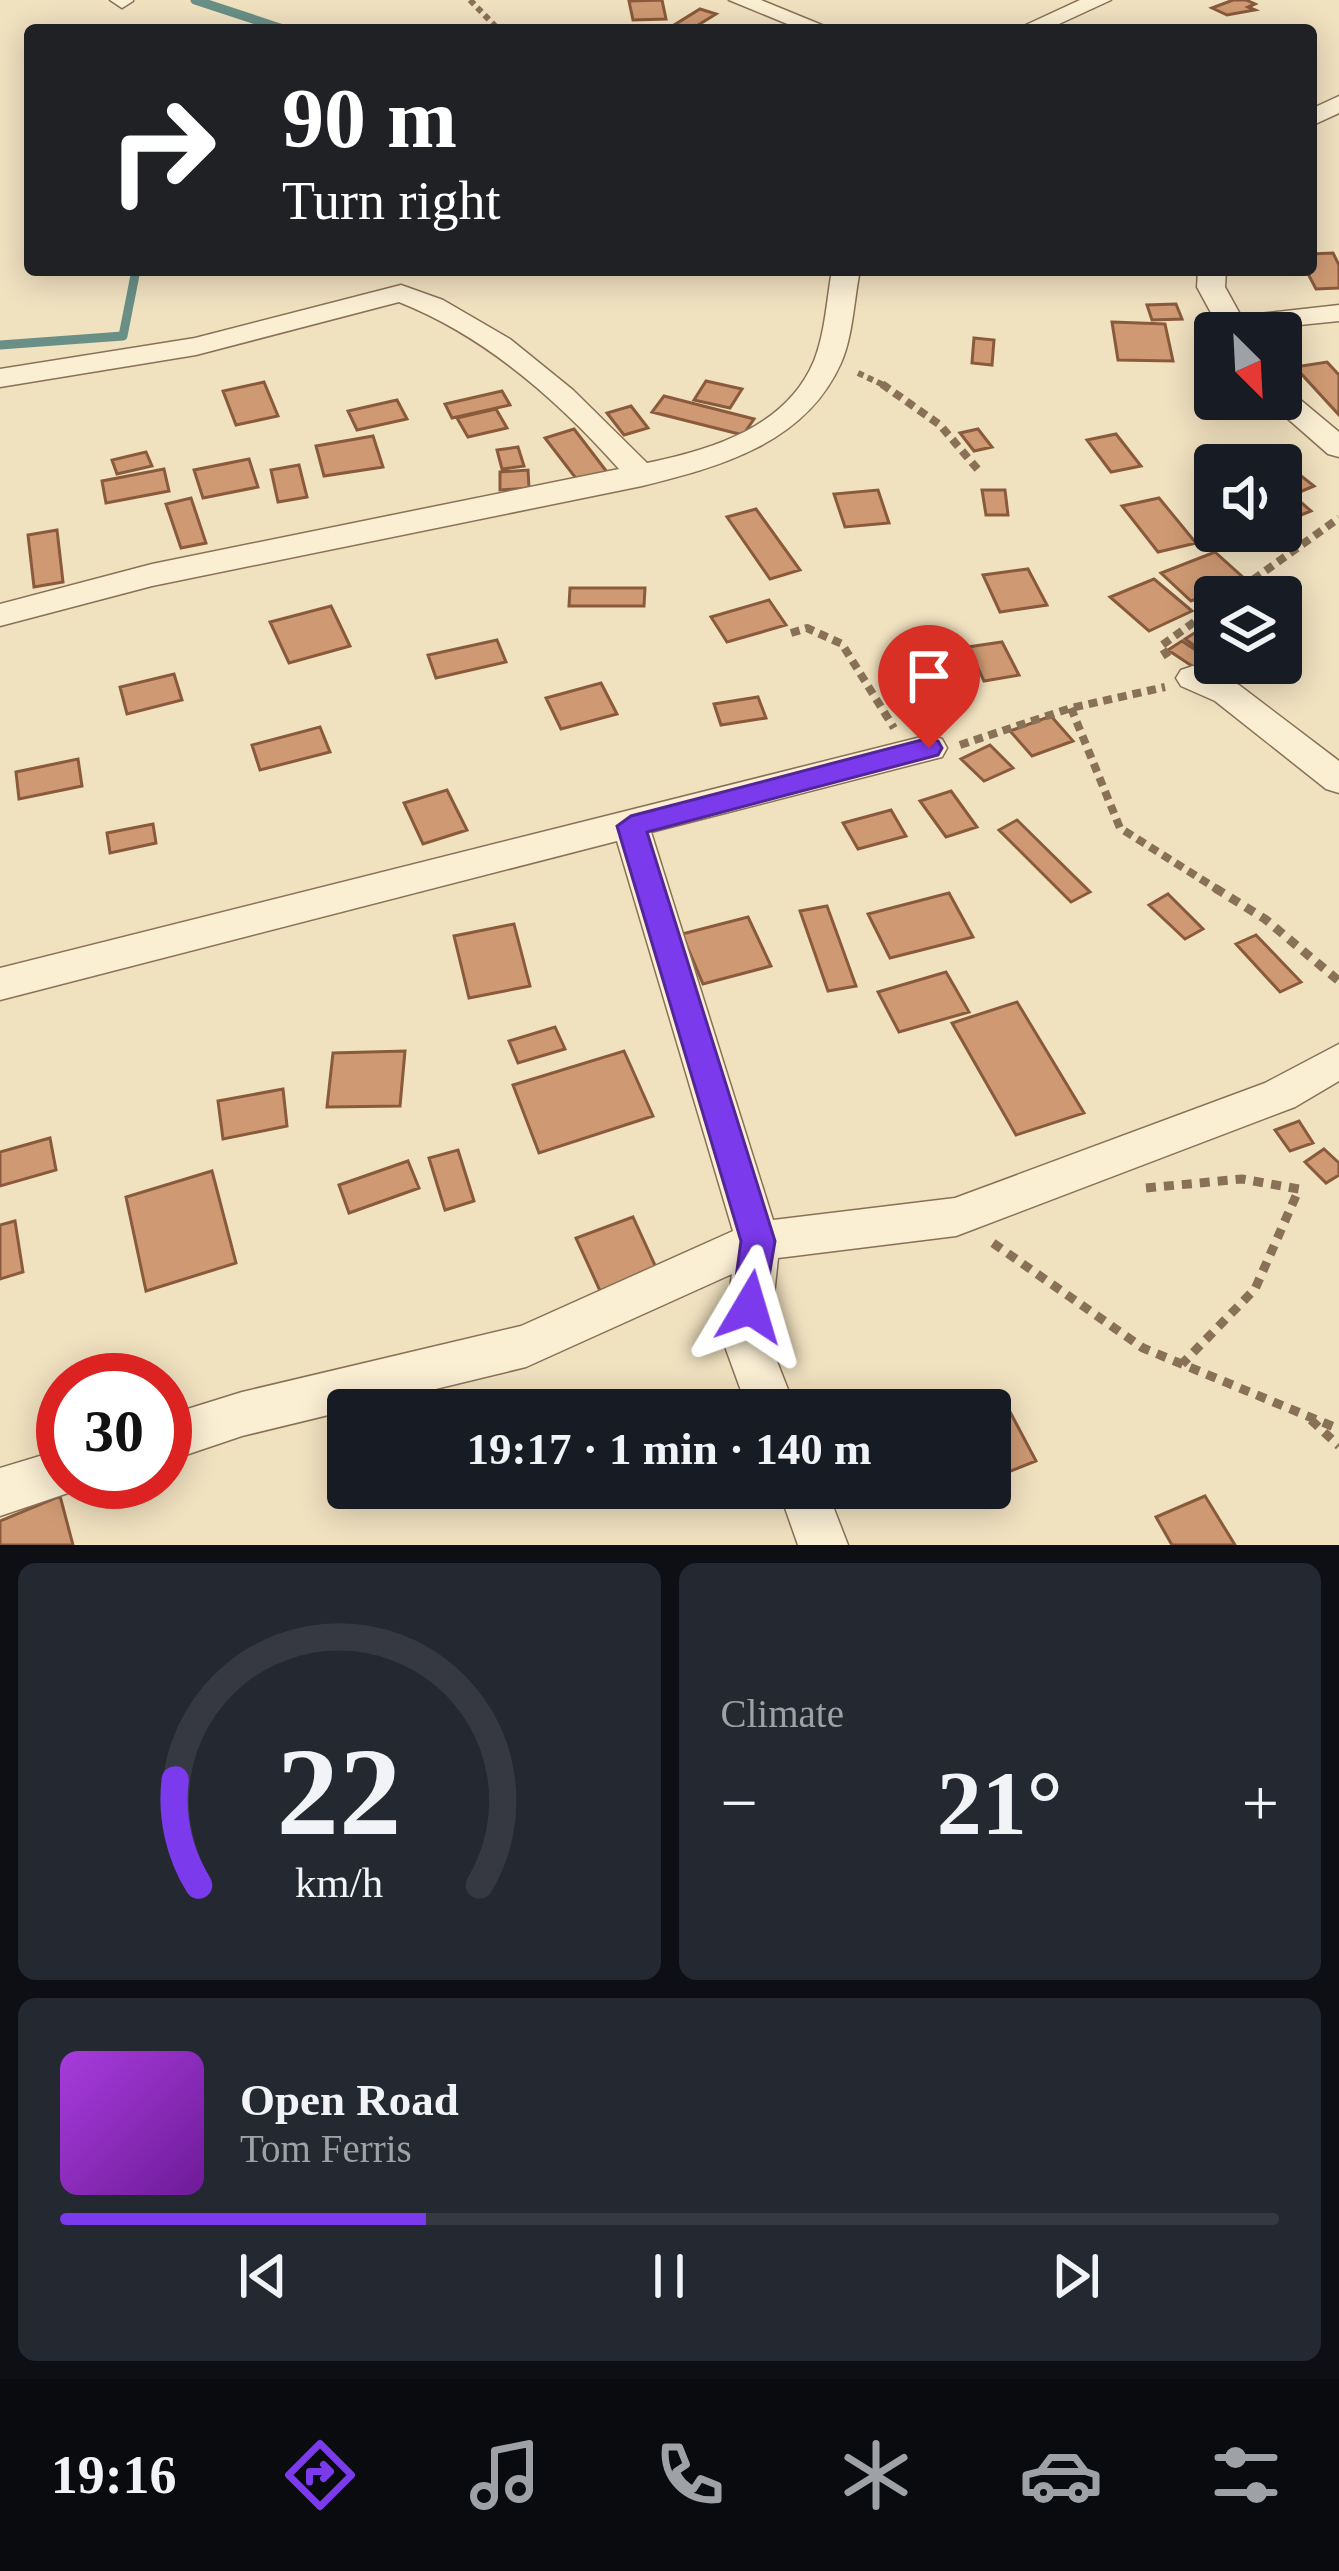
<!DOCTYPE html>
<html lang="en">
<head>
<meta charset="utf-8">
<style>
  body { margin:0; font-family:Georgia,serif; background:#242831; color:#f1f3f6; height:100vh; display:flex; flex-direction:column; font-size:45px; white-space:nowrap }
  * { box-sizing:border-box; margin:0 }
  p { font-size:39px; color:#9ea1a6 }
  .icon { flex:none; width:66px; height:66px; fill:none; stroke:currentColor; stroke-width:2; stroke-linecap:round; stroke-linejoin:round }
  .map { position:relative; height:1545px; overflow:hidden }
  .drawer { display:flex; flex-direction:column; gap:18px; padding:18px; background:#0d0f14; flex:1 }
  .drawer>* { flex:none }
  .guide { position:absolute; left:24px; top:24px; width:1293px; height:252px; border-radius:12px; box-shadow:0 6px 30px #0003; background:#202124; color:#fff; overflow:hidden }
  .needle { width:78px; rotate:156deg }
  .controls { position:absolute; left:1194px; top:312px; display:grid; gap:24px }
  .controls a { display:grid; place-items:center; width:108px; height:108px; border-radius:12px; background:#171b24; box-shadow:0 6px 30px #0003; font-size:60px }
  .speed { position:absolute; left:36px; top:1353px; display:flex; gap:24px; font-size:60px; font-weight:700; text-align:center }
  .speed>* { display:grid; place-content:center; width:156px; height:156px; border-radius:50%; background:#171b24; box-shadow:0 6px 30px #0003; line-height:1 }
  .speed .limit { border:18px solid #d22; background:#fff; color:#111 }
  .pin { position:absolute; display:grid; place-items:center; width:102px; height:102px; color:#fff; margin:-123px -51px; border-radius:50% 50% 50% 0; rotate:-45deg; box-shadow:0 0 12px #0007 }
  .pin .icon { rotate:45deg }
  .me { position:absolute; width:132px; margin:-66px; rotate:7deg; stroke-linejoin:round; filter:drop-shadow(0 0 9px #0008) }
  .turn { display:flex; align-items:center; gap:42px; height:252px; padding:0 60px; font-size:54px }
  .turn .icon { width:156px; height:156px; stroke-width:2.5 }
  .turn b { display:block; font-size:84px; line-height:102px }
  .big { font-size:90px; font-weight:600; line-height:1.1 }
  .drawer .tile { flex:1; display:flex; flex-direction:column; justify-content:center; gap:18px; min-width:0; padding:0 42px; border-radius:18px; background:#242831 }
  .drawer .dial { align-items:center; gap:0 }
  .dial svg { height:312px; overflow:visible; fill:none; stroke:#363941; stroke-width:7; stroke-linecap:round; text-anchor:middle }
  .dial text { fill:#f1f3f6; stroke:none }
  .song { display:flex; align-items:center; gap:36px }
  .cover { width:144px; height:144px; border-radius:18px; background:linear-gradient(135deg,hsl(280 70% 55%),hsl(280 70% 35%)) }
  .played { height:12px; border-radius:6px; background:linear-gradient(90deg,#7c3aed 30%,#363941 30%) }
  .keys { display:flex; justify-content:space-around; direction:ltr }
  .heat { display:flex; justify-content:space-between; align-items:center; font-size:66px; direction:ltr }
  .drawer .tiles { flex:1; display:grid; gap:18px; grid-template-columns:1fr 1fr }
  .tile:last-child { grid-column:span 2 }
  .trip { position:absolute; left:327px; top:1389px; width:684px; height:120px; border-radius:12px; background:#171b24; box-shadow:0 6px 30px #0003; font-weight:600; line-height:120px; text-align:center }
  .menu { display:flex; height:192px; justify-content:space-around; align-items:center; background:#090b0e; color:#9ea1a6 }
  .menu .icon { width:84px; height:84px }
  .menu .current { color:#7c3aed }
  .menu b { font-size:54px; color:#f1f3f6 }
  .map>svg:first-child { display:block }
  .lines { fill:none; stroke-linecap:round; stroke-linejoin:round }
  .stream { stroke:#698f86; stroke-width:9 }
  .building { fill:#cf9a73; stroke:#895a3c; stroke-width:3 }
  .street-casing { stroke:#897157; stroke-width:3 }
  .path-far2 { stroke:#897157; stroke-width:6; stroke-dasharray:6 4.5; stroke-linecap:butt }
  .path-far1 { stroke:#897157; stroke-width:8; stroke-dasharray:9 6; stroke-linecap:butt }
  .path { stroke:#897157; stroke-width:9; stroke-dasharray:10 8; stroke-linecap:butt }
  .street { fill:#faeed3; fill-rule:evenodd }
  .route { fill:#7c3aed; stroke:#51269a; stroke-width:3 }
</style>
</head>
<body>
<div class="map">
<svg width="1339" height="1545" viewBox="0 0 1339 1545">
  <rect width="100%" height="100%" fill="#f0e1bf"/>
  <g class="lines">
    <path class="stream" d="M195 0 286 30
      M0 345 123 336 136 270"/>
  </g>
  <path class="building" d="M662 0 666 19 633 20 629 1Z
    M1233 0H1246L1255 4 1248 7 1255 10 1227 15 1212 8Z
    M700 9 716 14 690 30H666Z
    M1333 253 1339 265V288L1316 289 1306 270H1311V254Z
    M1176 304 1182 319 1152 320 1147 305Z
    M1112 322 1165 324 1173 361 1118 360Z
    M974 338 994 340 992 365 972 363Z
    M1327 362 1339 375V415L1295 367Z
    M706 381 742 389 730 408 694 400Z
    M264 382 278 416 236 425 223 391Z
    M502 391 510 405 452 418 445 404Z
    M664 396 754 419 743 435 652 412Z
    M397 400 407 419 357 430 348 411Z
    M631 406 648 428 624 435 607 413Z
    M496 409 507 428 468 437 457 418Z
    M574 429 607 472 578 481 545 438Z
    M978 429 992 447 974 451 960 433Z
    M1116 434 1141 466 1111 472 1087 440Z
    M373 436 383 467 324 476 316 446Z
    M518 447 524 466 502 469 497 450Z
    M1267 449 1314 486 1283 499 1281 465 1236 461Z
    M146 452 152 466 117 474 112 460Z
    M249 459 258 487 203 498 194 470Z
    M299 465 307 497 278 502 271 470Z
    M164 469 169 491 106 503 102 481Z
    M528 470 529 488 500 490V472Z
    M878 490 889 523 845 527 834 494Z
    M982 490H1005L1008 515H986Z
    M191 498 206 543 181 548 166 504Z
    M1159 498 1196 543 1158 552 1122 506Z
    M1297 499 1311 511 1281 523V505Z
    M756 509 800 570 770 579 727 517Z
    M57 530 63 582 34 587 28 535Z
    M1215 552 1246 580 1191 601 1161 573Z
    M1028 569 1047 605 1000 612 983 575Z
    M1154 579 1192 611 1149 631 1110 597Z
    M570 588H645L644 606H569Z
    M769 600 786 625 727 642 711 617Z
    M331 606 350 646 289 663 270 622Z
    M1215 620V660L1185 639Z
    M497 640 506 662 436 678 428 655Z
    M1182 641 1218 665 1204 674 1168 650Z
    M1002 642 1019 675 984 681 968 647Z
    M174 674 182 700 127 714 120 687Z
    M601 683 617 714 561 729 546 698Z
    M758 697 766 718 721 725 714 704Z
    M1051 716 1073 741 1032 756 1010 731Z
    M320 727 330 752 260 770 252 745Z
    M990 745 1013 768 984 781 961 759Z
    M78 759 82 786 19 799 16 772Z
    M447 790 467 830 423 844 404 803Z
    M951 791 977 827 946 837 920 801Z
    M891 810 906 836 858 849 843 823Z
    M1017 820 1090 892 1071 902 999 830Z
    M153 824 156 843 110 853 107 833Z
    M949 893 973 937 890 958 868 914Z
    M1168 894 1203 929 1185 939 1149 905Z
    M827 906 856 986 828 991 800 911Z
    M748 917 771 966 703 984 682 934Z
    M514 924 530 986 469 998 454 936Z
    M1256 935 1301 982 1280 992 1236 944Z
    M946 972 969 1012 899 1032 878 992Z
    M1017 1002 1084 1113 1016 1135 952 1023Z
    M555 1027 565 1049 518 1063 509 1041Z
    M405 1051 400 1106 327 1107 333 1053Z
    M624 1051 653 1116 539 1153 513 1085Z
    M283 1089 287 1126 223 1139 218 1101Z
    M1299 1121 1313 1143 1290 1151 1275 1130Z
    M50 1138 56 1170 0 1186V1152Z
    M1324 1149 1339 1163V1175L1326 1183 1305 1162Z
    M458 1150 474 1201 445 1210 429 1158Z
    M408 1161 419 1188 349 1213 339 1185Z
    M212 1171 236 1263 146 1291 126 1197Z
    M633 1217 659 1274 602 1295 576 1238Z
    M15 1221 23 1272 0 1279V1225Z
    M999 1391 1036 1461 990 1479V1410H947Z
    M911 1488H966L919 1506Z
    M60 1496 73 1545H0V1521Z
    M1205 1496 1235 1545H1172L1156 1517Z"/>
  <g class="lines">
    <defs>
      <path id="street" d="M110 0H133V1L122 8Z
        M729 0H761L834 30H802Z
        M1080 0H1111L1046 30H1015Z
        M1339 96V113L1311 126V109Z
        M832 270H860C854 299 853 336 841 363 805 444 719 467 642 486L152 586 0 626V604L152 564 619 469C558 400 485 336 399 302L196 355 0 387V369L195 338 401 285 443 300 510 339 573 390 647 463C710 450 786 428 814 361 825 334 827 298 832 270Z
        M1198 270H1226L1225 287 1241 316 1339 305V321L1222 333 1197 287Z
        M1281 389 1291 392 1339 432V457L1328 454 1271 404 1267 399H1281Z
        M1193 666 1239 685 1339 761V793L1326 789 1215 701 1181 686 1176 678 1181 670Z
        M929 735 942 739 947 748 942 757 651 832 773 1220 955 1198 1265 1083 1339 1044V1081L1295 1107 956 1236 778 1258 769 1341 796 1410H748L723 1341 732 1274 526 1367 242 1436 165 1462V1416L242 1392 521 1326 733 1231 617 841 0 1000V968Z
        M63 1449V1482H83L80 1489 0 1516V1468Z
        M778 1488H826L848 1545H798Z"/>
    </defs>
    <use href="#street" class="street-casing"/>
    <path class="path-far2" d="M470 0 499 30
      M858 373 888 387"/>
    <path class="path-far1" d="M882 384 940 425 980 472
      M1229 597 1339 518
      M791 633 807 628 842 644 894 728
      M1168 657 1161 646 1215 607
      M1071 708 1120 828 1220 891
      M960 745 1071 708 1165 687"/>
    <path class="path" d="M1215 888 1265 919 1339 981
      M1146 1188 1242 1179 1299 1189 1255 1289 1182 1364
      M993 1243 1143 1348 1339 1429
      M1311 1420 1339 1446"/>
    <use href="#street" class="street"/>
  </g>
  <path class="route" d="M929 738 938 741 942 748 938 755 647 832 775 1241 762 1318 750 1323 738 1318 732 1307 741 1241 617 826 631 816Z"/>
</svg>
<div class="controls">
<a><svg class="needle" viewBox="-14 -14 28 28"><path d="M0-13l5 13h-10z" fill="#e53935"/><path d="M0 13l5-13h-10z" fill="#9ea1a6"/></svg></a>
<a><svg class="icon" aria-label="sound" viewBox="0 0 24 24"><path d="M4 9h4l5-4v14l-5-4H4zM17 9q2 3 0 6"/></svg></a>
<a><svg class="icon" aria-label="layers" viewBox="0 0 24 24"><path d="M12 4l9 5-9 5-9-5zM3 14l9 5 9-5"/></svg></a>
</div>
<div class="speed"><div class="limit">30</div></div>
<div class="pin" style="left:929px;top:748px;background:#d93025"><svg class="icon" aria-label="arrive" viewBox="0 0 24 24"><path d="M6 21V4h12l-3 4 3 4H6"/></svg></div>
<svg class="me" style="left:750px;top:1307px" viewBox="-20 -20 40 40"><path d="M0-17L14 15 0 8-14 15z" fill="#7c3aed" stroke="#fff" stroke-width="4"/></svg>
<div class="trip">19:17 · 1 min · 140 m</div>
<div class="guide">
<div class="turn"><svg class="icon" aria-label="right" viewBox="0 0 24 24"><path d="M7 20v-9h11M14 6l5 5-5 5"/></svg><div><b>90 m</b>Turn right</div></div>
</div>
</div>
<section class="drawer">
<div class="tiles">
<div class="tile dial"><svg viewBox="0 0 100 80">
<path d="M14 69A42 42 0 1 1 86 69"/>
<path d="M14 69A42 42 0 0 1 8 42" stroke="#7c3aed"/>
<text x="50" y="56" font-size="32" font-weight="700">22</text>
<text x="50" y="72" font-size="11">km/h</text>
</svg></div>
<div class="tile"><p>Climate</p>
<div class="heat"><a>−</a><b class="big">21°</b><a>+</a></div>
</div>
<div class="tile">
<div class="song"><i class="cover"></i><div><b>Open Road</b><p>Tom Ferris</p></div></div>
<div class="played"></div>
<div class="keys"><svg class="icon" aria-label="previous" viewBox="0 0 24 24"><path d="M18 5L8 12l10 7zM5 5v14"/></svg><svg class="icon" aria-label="pause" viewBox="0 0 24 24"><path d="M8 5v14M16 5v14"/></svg><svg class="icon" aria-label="next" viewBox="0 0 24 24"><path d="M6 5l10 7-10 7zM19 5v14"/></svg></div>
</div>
</div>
</section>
<nav class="menu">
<b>19:16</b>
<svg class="icon current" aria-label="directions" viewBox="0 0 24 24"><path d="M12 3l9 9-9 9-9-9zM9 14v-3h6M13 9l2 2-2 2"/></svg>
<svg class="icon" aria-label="music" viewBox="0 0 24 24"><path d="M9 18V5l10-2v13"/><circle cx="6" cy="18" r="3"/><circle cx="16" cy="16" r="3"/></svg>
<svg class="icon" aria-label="phone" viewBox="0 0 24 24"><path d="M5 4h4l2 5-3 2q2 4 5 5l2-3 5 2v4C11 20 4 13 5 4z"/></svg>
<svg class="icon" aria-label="climate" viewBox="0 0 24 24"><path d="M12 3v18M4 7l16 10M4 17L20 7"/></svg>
<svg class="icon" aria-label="car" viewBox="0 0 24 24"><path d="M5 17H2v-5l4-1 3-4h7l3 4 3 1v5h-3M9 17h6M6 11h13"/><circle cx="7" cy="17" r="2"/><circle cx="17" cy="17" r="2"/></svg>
<svg class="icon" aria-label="filters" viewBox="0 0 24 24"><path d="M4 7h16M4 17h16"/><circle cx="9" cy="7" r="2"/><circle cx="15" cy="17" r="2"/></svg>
</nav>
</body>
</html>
